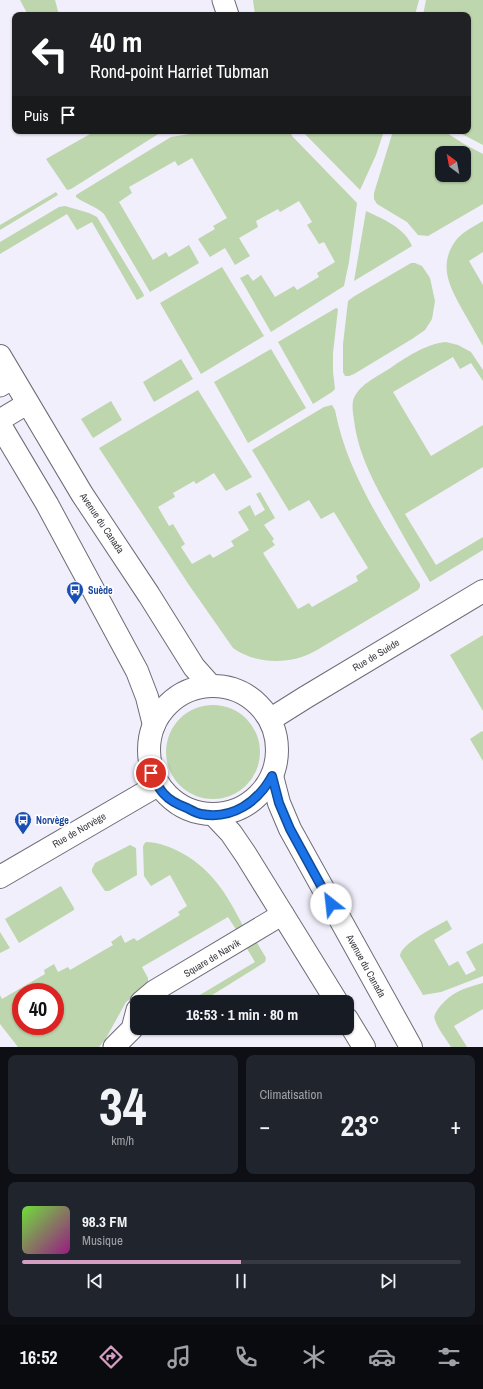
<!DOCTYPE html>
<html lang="fr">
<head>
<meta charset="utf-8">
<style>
  body { margin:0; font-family:"Archivo Narrow",sans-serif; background:#20242c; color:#f1f3f6; height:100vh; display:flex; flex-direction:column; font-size:15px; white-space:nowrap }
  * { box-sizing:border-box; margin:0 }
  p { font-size:13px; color:#9ea1a6 }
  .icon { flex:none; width:22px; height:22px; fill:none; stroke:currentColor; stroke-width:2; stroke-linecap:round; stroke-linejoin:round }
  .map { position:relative; height:1047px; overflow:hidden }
  .panel { display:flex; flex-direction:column; gap:8px; padding:8px; background:#0d0f14; flex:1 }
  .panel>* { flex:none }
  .guide { position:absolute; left:12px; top:12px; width:459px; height:122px; border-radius:8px; box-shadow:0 1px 3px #0004; background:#202124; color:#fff; overflow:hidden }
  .needle { width:26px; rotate:328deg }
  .controls { position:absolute; left:435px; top:146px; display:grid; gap:8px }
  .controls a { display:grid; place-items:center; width:36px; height:36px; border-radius:8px; background:#171b24; box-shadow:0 1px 3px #0004; font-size:20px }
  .speed { position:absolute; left:12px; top:983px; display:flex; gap:8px; font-size:20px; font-weight:700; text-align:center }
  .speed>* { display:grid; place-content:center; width:52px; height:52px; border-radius:50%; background:#171b24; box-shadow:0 1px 3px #0004; line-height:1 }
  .speed .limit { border:6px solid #d22; background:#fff; color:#111 }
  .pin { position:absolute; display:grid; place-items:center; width:34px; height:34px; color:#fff; margin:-17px; border:2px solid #fff; border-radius:50%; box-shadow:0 1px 4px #0007 }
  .me { position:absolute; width:44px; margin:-22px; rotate:331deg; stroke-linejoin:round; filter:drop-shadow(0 0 3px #0008) }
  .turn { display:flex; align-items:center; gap:14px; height:84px; padding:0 12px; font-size:18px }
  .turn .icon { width:52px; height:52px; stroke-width:2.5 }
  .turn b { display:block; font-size:28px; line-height:34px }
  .then { display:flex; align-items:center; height:38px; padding:0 12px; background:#0003; gap:8px; font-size:15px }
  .big { font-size:30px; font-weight:800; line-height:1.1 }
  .panel .widget { flex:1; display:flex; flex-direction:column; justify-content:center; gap:6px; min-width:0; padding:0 14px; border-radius:8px; background:#20242c }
  .panel .dial { align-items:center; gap:0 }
  .dial b { font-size:52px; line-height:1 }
  .song { display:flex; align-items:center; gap:12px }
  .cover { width:48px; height:48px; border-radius:6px; background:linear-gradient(135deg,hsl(100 70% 55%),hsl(310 70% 35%)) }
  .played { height:4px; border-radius:2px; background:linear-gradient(90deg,#d49dc2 50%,#363941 50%) }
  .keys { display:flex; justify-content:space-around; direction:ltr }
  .heat { display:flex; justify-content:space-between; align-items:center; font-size:22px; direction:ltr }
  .panel .tiles { flex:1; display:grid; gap:8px; grid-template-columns:1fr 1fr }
  .widget:last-child { grid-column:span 2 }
  .trip { position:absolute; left:130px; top:995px; width:224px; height:40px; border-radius:8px; background:#171b24; box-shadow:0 1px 3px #0004; font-weight:800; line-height:40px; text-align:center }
  .menu { display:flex; height:64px; justify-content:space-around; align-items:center; background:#090b0e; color:#9ea1a6 }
  .menu .icon { width:28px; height:28px }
  .menu .active { color:#d49dc2 }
  .menu b { font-size:18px; color:#f1f3f6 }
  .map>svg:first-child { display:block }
  .green { fill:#bdd6ad; fill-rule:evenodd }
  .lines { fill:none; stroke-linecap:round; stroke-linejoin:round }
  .minor-casing { stroke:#6d6c76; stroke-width:23 }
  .tertiary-casing { stroke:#6d6c76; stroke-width:24 }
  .secondary-casing { stroke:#6d6c76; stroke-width:24 }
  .minor { stroke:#fff; stroke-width:21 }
  .tertiary { stroke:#fff; stroke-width:22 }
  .secondary { stroke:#fff; stroke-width:22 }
  .route-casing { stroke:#114b97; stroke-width:10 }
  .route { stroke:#1a73e8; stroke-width:7 }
  .labels { text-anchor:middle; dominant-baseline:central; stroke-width:3.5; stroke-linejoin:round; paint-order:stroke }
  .street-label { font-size:10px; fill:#3a393e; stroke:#fefefe }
  .transit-label { font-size:10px; font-weight:bold; fill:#164399; stroke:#fefefe; text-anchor:start }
</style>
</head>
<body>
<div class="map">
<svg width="483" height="1047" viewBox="0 0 483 1047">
  <rect width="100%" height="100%" fill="#f1effb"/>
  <path class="green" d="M20 0H55L59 15H28Z
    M253 0H419L415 15H255Z
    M426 0H483V145L456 131H468V15H423Z
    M89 131H163L71 189 67 190 46 159 90 134Z
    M250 131H290L292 136 357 203 349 262 344 286 271 332 240 278 248 274 253 281 261 275 275 297 294 286 297 290 319 277 317 273 335 262 324 242 319 244 307 225 312 222 299 201 280 212 278 209 256 221 258 227 239 238 250 256 235 265 225 248 210 257 198 239 215 229 213 226 227 218 192 158 178 166 175 161 129 187 132 193 119 202 153 260 166 252 169 257 189 245 199 263 150 292 104 214C96 206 85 204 76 197V195L171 137 202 132 241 133Z
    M302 131H384L376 155 360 190Z
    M393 131H444L464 144 483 154V204L428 236 418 235 407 222 377 204 374 199V193ZM442 153H464V175H442Z
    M56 192 58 195 0 230V225Z
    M65 206 89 213 97 217 143 293 144 296 137 300 92 222 77 230 67 214 0 254V242L59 207Z
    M366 211C383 219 405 228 412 246L354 281Z
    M483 221V252L469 261 483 285V346C476 334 470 323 463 311 451 289 438 268 454 243 460 233 473 227 483 221Z
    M411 263H415L422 266 430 278 435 301 432 319 425 330 412 339 354 374 349 376H345L343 372V344L348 301 353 297Z
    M222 267 264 336 201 374 160 303Z
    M336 308 338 309 333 353V372L335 389 332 392 313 404 278 342Z
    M446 342 458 345 471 352 483 370V381L471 363 460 369 453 357 393 392 431 456 483 425V467L405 514 436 565 483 537V550L430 582C416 558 402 534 389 510 373 481 358 453 354 420 353 414 352 407 353 401 357 386 376 377 389 369 405 358 425 344 446 342Z
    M271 349 306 408 248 443 214 382Z
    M181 359 193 379 154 402 143 382Z
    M198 390 252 477 226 491 214 473 196 484 194 481 173 493 175 497 158 507 169 526 173 524 185 544 181 547 192 564 210 554 213 558 234 546 231 541 249 530 238 512 250 505 255 516 265 510 256 494 260 492 275 518 264 525 274 539 272 541 275 545 263 553 298 609 309 603 312 607 358 581 356 576 368 568 334 512 321 519 309 500 289 511 252 450 324 407 332 405 335 410C347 473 385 530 420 584V587L418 590 317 650C292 665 257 665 233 648L189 585 99 448Z
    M111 401 122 420 93 438 81 419Z
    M483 635V711L450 655Z
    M166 752a47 47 0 1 1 94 0a47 47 0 1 1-94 0Z
    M482 731 483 732V761L470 739Z
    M146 842C157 842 167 846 176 850 210 866 227 894 243 926L237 931 228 917 142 967 148 978V985L126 1002 105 1040 99 1047H18L0 1024V995L2 999 45 974 44 970 54 964 58 972 68 967 70 970 113 945 111 942 121 935 125 943 134 938 137 941 180 915 178 912 187 906 170 875 151 886 144 876 143 847 144 844ZM21 992H55V1026H21Z
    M130 845 136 848 137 875 109 891H105L92 872V869L95 863Z
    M61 886 74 908V910L19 943 5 919Z
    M447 920 452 929 434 940 449 966 458 961 466 975 476 970 466 952 483 943V976L441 992 423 995 400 956C401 943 436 927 447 920Z
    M0 932 10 948 0 953Z
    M256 941 266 958 265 962 201 1002H188L255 962 246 947Z
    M483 983V1009L454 1026 467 1047H451C446 1039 438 1029 435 1020 433 1015 436 1013 438 1009 452 991 463 989 483 983Z"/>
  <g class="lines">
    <defs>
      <path id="minor" d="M223 0 228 15
        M0 386 13 378
        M0 420 28 403
        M141 1002 154 991 283 914
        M114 1047 132 1029 137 1010"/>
      <path id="tertiary" d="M0 356 82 494 149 595 194 667 210 685
        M0 425 47 504 137 671 147 697 154 725
        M272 776 279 803 290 829 411 1047
        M214 815 231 833 246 855 337 1002
        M347 1019 364 1047"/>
      <path id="secondary" d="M149 750a64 64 0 1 1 128 0a64 64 0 1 1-128 0Z
        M271 719 306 697 483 591
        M0 877 158 785"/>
    </defs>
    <use href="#minor" class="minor-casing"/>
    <use href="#tertiary" class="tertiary-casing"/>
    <use href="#secondary" class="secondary-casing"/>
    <use href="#minor" class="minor"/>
    <use href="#tertiary" class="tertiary"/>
    <use href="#secondary" class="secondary"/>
  </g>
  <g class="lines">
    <defs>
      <path id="route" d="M151 773C155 780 158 788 164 794 170 801 179 805 187 808 191 810 196 813 201 814 232 820 258 802 272 776L279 803 290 829 331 904"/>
    </defs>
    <use href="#route" class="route-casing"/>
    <use href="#route" class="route"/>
  </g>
  <defs>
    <symbol id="bus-pin" viewBox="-11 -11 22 30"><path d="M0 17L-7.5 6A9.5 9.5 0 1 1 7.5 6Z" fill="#1a4fb4" stroke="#fefefe"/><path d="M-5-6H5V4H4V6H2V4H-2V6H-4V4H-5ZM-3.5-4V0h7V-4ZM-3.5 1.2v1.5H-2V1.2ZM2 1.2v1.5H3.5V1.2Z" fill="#fff"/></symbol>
  </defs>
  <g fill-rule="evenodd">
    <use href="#bus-pin" x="65" y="580" width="20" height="27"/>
    <use href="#bus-pin" x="13" y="810" width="20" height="27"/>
  </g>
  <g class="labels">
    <g class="street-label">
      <text transform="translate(102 523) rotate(56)">Avenue du Canada</text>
      <text transform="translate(376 655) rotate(-31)">Rue de Suède</text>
      <text transform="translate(79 830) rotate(-30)">Rue de Norvège</text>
      <text transform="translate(212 958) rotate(-31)">Square de Narvik</text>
      <text transform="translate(366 966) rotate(61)">Avenue du Canada</text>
    </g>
    <g class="transit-label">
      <text x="88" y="590">Suède</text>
      <text x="36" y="820">Norvège</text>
    </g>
  </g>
</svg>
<div class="controls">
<a><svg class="needle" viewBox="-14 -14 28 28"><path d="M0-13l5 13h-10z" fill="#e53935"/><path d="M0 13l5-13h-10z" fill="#9ea1a6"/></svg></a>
</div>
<div class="speed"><div class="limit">40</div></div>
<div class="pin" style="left:151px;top:773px;background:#d93025"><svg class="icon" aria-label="arrive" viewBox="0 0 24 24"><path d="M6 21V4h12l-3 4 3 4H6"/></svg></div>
<svg class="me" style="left:331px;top:904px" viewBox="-20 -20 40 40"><circle r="19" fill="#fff"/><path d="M0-13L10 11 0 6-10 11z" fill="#1a73e8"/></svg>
<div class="trip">16:53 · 1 min · 80 m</div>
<div class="guide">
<div class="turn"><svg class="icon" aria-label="left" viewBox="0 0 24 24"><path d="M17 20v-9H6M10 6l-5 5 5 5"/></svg><div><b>40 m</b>Rond-point Harriet Tubman</div></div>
<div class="then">Puis<svg class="icon" aria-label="arrive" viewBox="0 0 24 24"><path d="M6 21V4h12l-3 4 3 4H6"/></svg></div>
</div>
</div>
<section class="panel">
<div class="tiles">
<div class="widget dial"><b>34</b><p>km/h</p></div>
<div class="widget"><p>Climatisation</p>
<div class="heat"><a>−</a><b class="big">23°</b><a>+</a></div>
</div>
<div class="widget">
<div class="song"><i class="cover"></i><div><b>98.3 FM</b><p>Musique</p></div></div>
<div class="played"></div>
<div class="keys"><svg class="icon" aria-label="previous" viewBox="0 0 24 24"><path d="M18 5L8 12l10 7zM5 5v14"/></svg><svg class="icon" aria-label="pause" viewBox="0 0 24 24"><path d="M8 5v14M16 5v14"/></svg><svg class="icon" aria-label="next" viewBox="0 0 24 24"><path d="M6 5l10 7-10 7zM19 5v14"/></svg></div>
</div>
</div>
</section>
<nav class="menu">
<b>16:52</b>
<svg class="icon active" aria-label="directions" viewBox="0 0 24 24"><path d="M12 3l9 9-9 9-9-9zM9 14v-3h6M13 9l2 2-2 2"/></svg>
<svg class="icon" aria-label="music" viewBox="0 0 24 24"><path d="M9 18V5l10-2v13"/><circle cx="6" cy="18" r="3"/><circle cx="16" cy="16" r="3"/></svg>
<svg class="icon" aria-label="phone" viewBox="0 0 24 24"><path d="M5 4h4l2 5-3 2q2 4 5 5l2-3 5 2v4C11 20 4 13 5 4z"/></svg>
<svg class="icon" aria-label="climate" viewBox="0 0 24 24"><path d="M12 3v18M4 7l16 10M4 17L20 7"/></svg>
<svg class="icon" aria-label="car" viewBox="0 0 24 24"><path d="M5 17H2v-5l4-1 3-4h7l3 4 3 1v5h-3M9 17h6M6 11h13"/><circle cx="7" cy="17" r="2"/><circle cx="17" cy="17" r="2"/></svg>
<svg class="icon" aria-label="filters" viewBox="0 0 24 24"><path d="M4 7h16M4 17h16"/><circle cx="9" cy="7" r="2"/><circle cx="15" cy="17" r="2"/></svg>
</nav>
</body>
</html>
